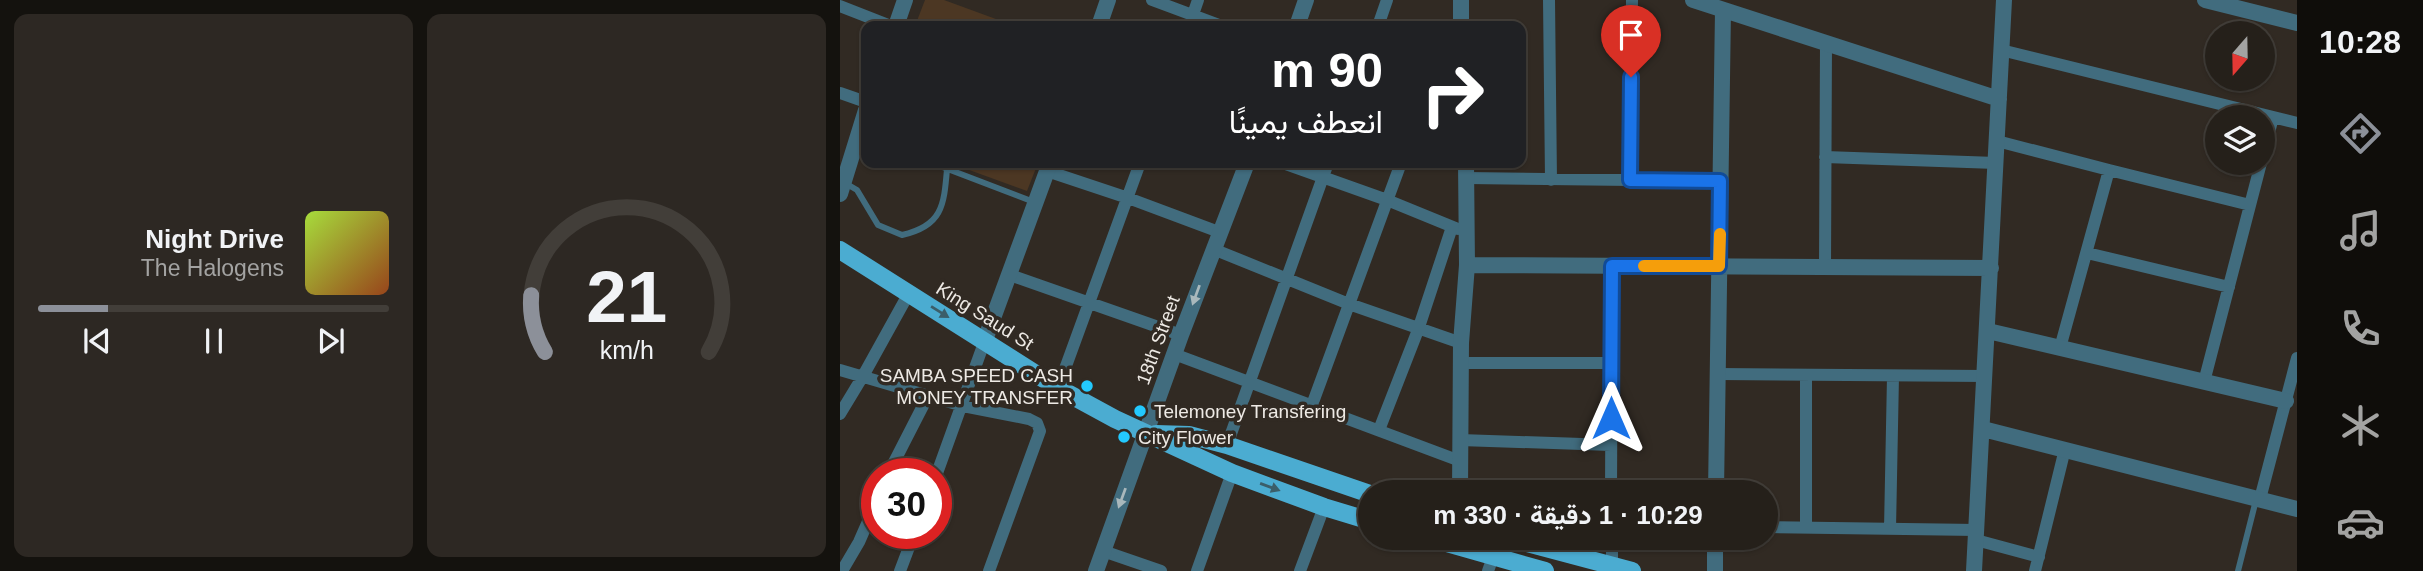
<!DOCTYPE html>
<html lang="ar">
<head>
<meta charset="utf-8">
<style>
  body { margin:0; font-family:Helvetica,Vazirmatn,sans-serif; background:#2d2823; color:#f1f3f6; direction:rtl; height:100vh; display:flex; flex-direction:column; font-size:26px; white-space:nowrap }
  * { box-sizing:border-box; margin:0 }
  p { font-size:23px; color:#a3a3a2 }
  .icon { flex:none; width:38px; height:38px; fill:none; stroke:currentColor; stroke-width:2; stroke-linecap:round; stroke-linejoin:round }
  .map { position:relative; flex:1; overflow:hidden; direction:ltr }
  .panel { display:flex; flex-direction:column; gap:14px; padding:14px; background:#14120e; width:840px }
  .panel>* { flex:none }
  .banner { position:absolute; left:21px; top:21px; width:665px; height:147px; border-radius:14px; box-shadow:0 2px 5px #0004,0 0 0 2px #423e39; direction:rtl; background:#202124; color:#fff; overflow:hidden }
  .needle { width:46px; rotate:200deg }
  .tools { position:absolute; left:1365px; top:21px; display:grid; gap:14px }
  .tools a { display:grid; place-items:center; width:70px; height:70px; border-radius:50%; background:#25201a; box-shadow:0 2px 5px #0004,0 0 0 2px #423e39; font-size:35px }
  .speed { position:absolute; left:21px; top:458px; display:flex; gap:14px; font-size:35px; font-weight:700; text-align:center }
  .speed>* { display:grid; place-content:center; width:91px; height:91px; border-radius:50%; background:#25201a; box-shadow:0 2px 5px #0004,0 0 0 2px #423e39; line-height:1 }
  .speed .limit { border:10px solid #d22; background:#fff; color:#111 }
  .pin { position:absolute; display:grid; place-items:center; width:60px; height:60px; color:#fff; margin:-72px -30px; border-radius:50% 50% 50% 0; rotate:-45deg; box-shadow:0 0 7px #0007 }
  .pin .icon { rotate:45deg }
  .me { position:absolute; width:77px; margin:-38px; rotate:0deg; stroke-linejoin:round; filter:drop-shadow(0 0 5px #0008) }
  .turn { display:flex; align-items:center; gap:24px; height:147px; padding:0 28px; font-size:32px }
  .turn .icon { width:91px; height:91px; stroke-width:2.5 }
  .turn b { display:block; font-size:49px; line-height:60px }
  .panel .widget { flex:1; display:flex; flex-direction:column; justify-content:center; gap:10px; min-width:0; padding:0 24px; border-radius:14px; background:#2d2823 }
  .panel .dial { align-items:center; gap:0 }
  .dial svg { height:182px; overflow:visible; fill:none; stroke:#423e39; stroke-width:7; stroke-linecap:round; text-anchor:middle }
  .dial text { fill:#f1f3f6; stroke:none }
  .song { display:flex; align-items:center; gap:21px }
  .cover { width:84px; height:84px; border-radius:10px; background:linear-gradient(135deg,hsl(80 70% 55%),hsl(20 70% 35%)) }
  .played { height:7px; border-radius:4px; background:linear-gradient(90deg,#8c9099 20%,#423e39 20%) }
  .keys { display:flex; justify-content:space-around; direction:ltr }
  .panel .tiles { flex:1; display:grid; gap:14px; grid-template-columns:repeat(2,1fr) }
  .trip { position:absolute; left:518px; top:480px; width:420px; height:70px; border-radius:35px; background:#25201a; box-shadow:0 2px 5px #0004,0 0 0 2px #423e39; font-weight:700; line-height:70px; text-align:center; direction:rtl }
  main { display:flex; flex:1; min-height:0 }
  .menu { display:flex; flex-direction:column; width:126px; justify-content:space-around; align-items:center; background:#0f0d0a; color:#a3a3a2 }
  .menu .icon { width:49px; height:49px }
  .menu .active { color:#8c9099 }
  .menu b { font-size:32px; color:#f1f3f6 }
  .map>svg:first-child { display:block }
  .green { fill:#4c3723 }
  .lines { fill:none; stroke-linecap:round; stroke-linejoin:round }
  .service { stroke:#416c7e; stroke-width:6 }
  .minor { stroke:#416c7e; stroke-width:12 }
  .tertiary { stroke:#416c7e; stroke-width:16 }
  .primary { stroke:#4bacd1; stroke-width:18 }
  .oneway { fill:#a9b8bc }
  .oneway2 { fill:#3b5e69 }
  .route-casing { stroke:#114b97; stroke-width:18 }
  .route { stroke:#1a73e8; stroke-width:12 }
  .slow { stroke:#f59e0b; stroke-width:12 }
  .poi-dot { fill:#23c9fe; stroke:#312a23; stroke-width:2.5 }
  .labels { text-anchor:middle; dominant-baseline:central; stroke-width:7; stroke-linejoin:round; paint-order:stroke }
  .street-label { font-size:19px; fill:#eeeae5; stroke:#312a23 }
  .poi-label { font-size:19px; fill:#eeeae5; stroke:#312a23; text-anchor:start }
</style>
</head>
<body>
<main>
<nav class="menu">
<b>10:28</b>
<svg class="icon active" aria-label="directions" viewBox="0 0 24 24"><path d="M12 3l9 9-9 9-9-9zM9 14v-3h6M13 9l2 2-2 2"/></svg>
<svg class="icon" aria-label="music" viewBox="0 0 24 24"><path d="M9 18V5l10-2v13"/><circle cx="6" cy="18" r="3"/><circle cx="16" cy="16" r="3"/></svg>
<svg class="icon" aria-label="phone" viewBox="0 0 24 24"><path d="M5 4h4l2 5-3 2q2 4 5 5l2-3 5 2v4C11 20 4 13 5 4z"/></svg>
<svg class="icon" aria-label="climate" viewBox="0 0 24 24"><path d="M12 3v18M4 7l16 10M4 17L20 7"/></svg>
<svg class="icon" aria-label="car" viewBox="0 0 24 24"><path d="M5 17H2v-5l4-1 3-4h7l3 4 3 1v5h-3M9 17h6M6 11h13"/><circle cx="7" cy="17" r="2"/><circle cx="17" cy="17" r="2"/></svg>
</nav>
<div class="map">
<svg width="1457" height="571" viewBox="0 0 1457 571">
  <rect width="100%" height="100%" fill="#312a23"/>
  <path class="green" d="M85 0H104L175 26H75Z
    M110 163H198L187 191Z"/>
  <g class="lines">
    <path class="service" d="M92 163 194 202
      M5 183 17 190 38 225 62 235C102 226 104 206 107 169
      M1398 571 1416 500"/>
    <path class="minor" d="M312 0 382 26
      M709 0 711 180
      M0 6 51 26
      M349 26 358 0
      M538 26 547 0
      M1161 50 1457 123
      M0 93 26 102
      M1157 141 1269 170
      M1423 156 1433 117
      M985 157 1156 163
      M443 163 547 200 618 229
      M207 171 288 198 379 232
      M627 178 880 181
      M790 180 792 0
      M373 249 509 304 621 343
      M1247 253 1389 287
      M985 267 986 43
      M170 275 341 335
      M1220 348 1269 170 1410 205
      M334 354 620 461
      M621 363H771
      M0 370 123 406 189 419 197 423 200 431 149 571
      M878 374 1146 376
      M1364 382 1421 163
      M218 388 300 163
      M472 405 561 163
      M0 414 23 376 69 293
      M539 430 578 330 612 227
      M620 440 771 445
      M387 445 488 163
      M48 474 88 396
      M96 476 145 340
      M771 492 772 266
      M1420 499 1457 358
      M926 527 1137 530
      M966 527V375
      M1050 529 1053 376
      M772 537V566
      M1136 540 1199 557
      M263 551 321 571
      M2 571 19 542 37 501
      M60 571 74 534
      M357 571 392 473
      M460 571 484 507
      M648 571 653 557
      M1195 571 1225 449"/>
    <path class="tertiary" d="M853 0 1159 99
      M1365 0 1457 23
      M56 26 65 0
      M259 26 268 0
      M457 26 466 0
      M621 26V0
      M0 194 26 110
      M627 265 1151 268
      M1148 331 1446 401
      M145 340 210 163
      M1143 429 1457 509
      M620 492 621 343 627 265 626 163
      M876 492 883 10
      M256 571 341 335 407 163
      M875 571V537
      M1134 571 1164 0"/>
    <path class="primary" d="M0 250 218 388 275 419 392 473 484 507 530 521
      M316 434 349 435 387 445 530 494
      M586 537 705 571
      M665 537 792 571"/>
  </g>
  <defs><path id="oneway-solid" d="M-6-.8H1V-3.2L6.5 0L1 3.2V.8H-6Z" transform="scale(1.75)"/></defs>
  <g class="oneway">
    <use href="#oneway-solid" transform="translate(356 295) rotate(110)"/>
    <use href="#oneway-solid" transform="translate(282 498) rotate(110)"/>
  </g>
  <g class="oneway2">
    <use href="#oneway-solid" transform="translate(100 312) rotate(32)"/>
    <use href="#oneway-solid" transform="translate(430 487) rotate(20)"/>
  </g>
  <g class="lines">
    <defs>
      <path id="route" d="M771 418 772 266H879L880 181 790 180 791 77"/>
    </defs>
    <use href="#route" class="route-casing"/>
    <use href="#route" class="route"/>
    <path class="slow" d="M804 266H879L880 234"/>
  </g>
  <g class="poi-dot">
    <circle cx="247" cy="386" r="7"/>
    <circle cx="300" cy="411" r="7"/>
    <circle cx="284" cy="437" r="7"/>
  </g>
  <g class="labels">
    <g class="street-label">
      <text transform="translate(145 316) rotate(32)">King Saud St</text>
      <text transform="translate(318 340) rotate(-70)">18th Street</text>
    </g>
    <g class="poi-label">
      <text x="233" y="375" text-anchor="end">SAMBA SPEED CASH<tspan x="233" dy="22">MONEY TRANSFER</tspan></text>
      <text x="314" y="411">Telemoney Transfering</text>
      <text x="298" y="437">City Flower</text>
    </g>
  </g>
</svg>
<div class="tools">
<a><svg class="needle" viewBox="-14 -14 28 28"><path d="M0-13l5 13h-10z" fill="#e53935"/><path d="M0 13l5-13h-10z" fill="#a3a3a2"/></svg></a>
<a><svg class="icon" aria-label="layers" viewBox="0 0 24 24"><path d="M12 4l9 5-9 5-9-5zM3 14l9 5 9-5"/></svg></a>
</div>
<div class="speed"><div class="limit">30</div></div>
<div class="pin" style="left:791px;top:77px;background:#d93025"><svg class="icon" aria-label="arrive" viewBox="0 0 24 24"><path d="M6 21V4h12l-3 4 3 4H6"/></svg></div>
<svg class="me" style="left:771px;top:418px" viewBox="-20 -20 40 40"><path d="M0-17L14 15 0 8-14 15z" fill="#1a73e8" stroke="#fff" stroke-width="4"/></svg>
<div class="trip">10:29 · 1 دقيقة · 330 m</div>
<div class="banner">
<div class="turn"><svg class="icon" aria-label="right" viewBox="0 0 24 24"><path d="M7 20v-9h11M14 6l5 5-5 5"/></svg><div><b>90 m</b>انعطف يمينًا</div></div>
</div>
</div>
<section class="panel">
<div class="tiles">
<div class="widget dial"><svg viewBox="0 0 100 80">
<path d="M14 69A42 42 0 1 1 86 69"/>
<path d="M14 69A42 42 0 0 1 8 44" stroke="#8c9099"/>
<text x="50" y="56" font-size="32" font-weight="700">21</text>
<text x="50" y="72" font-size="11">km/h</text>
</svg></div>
<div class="widget">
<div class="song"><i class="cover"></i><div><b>Night Drive</b><p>The Halogens</p></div></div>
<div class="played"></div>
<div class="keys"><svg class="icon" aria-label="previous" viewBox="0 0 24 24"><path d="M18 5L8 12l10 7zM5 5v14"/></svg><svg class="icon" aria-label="pause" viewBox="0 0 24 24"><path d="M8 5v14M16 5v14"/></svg><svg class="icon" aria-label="next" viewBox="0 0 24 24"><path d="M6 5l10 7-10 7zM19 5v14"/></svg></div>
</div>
</div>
</section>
</main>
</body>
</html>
